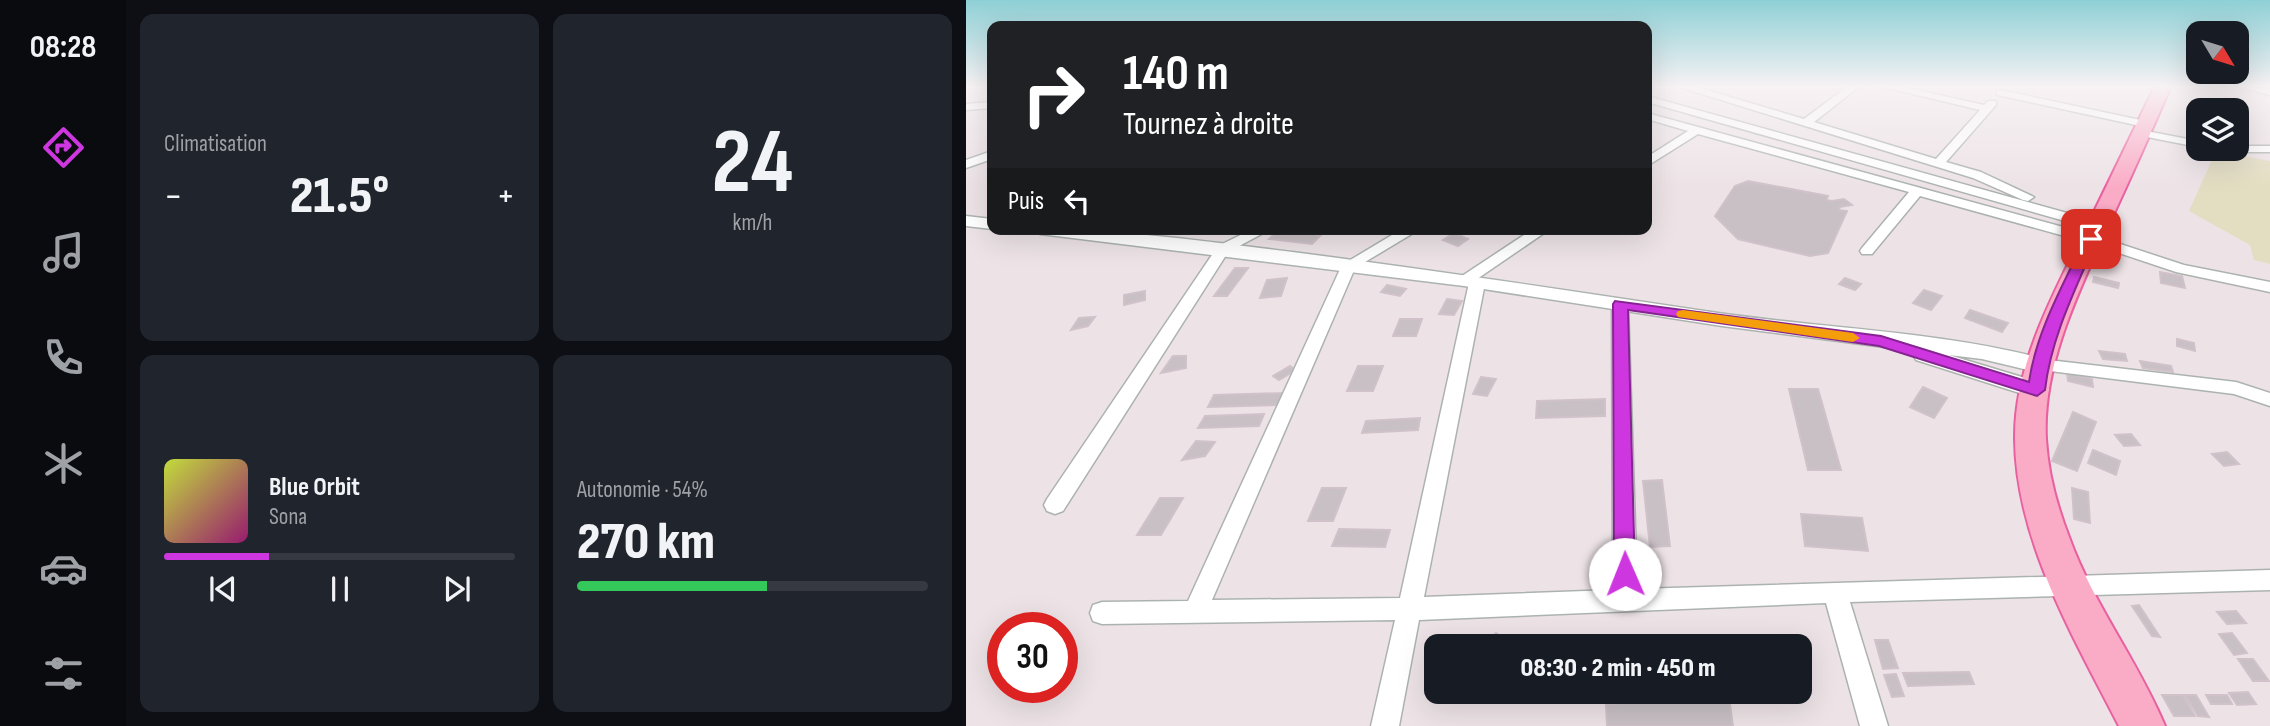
<!DOCTYPE html>
<html lang="fr">
<head>
<meta charset="utf-8">
<style>
  body { margin:0; font-family:"Sofia Sans Condensed",sans-serif; background:#20242c; color:#f1f3f6; height:100vh; display:flex; flex-direction:column; font-size:26px; white-space:nowrap }
  * { box-sizing:border-box; margin:0 }
  p { font-size:23px; color:#9ea1a6 }
  .icon { flex:none; width:38px; height:38px; fill:none; stroke:currentColor; stroke-width:2; stroke-linecap:round; stroke-linejoin:round }
  .map { position:relative; flex:1; overflow:hidden }
  .sheet { display:flex; flex-direction:column; gap:14px; padding:14px; background:#0d0f14; width:840px }
  .sheet>* { flex:none }
  .banner { position:absolute; left:21px; top:21px; width:665px; height:214px; border-radius:14px; box-shadow:0 7px 28px #0002; background:#202124; color:#fff; overflow:hidden }
  .needle { width:46px; rotate:128deg }
  .fabs { position:absolute; left:1220px; top:21px; display:grid; gap:14px }
  .fabs a { display:grid; place-items:center; width:63px; height:63px; border-radius:14px; background:#171b24; box-shadow:0 7px 28px #0002; font-size:35px }
  .speed { position:absolute; left:21px; top:612px; display:flex; gap:14px; font-size:35px; font-weight:700; text-align:center }
  .speed>* { display:grid; place-content:center; width:91px; height:91px; border-radius:50%; background:#171b24; box-shadow:0 7px 28px #0002; line-height:1 }
  .speed .limit { border:10px solid #d22; background:#fff; color:#111 }
  .pin { position:absolute; display:grid; place-items:center; width:60px; height:60px; color:#fff; margin:-30px; border-radius:14px; box-shadow:0 4px 10px #0006 }
  .me { position:absolute; width:77px; margin:-38px; rotate:359deg; stroke-linejoin:round; filter:drop-shadow(0 0 5px #0008) }
  .turn { display:flex; align-items:center; gap:24px; height:147px; padding:0 21px; font-size:32px }
  .turn .icon { width:91px; height:91px; stroke-width:2.5 }
  .turn b { display:block; font-size:49px; line-height:60px }
  .then { display:flex; align-items:center; height:66px; padding:0 21px; background:#0003; gap:14px; font-size:26px }
  .big { font-size:52px; font-weight:800; line-height:1.1 }
  .sheet .tile { flex:1; display:flex; flex-direction:column; justify-content:center; gap:10px; min-width:0; padding:0 24px; border-radius:14px; background:#20242c }
  .sheet .dial { align-items:center; gap:0 }
  .dial b { font-size:91px; line-height:1 }
  .song { display:flex; align-items:center; gap:21px }
  .cover { width:84px; height:84px; border-radius:10px; background:linear-gradient(135deg,hsl(70 70% 55%),hsl(320 70% 35%)) }
  .played { height:7px; border-radius:4px; background:linear-gradient(90deg,#ce37df 30%,#363941 30%) }
  .keys { display:flex; justify-content:space-around; direction:ltr }
  .heat { display:flex; justify-content:space-between; align-items:center; font-size:38px; direction:ltr }
  .charge { height:10px; border-radius:5px; background:linear-gradient(90deg,#34c759 54%,#363941 0) }
  .sheet .tiles { flex:1; display:grid; gap:14px; grid-template-columns:repeat(2,1fr) }
  .trip { position:absolute; left:458px; top:634px; width:388px; height:70px; border-radius:14px; background:#171b24; box-shadow:0 7px 28px #0002; font-weight:800; line-height:70px; text-align:center }
  main { display:flex; flex:1; min-height:0 }
  .tabs { display:flex; flex-direction:column; width:126px; justify-content:space-around; align-items:center; background:#090b0e; color:#9ea1a6 }
  .tabs .icon { width:49px; height:49px }
  .tabs .selected { color:#ce37df }
  .tabs b { font-size:32px; color:#f1f3f6 }
  .map>svg:first-child { display:block }
  .green { fill:#e3ddc1 }
  .building { fill:#c8c0c4; stroke:#d1c2ca; stroke-width:2 }
  .lines { fill:none; stroke-linecap:round; stroke-linejoin:round }
  .minor-casing { stroke:#acb3af; stroke-width:3 }
  .tertiary-casing { stroke:#acb3af; stroke-width:3 }
  .primary-casing { stroke:#e9609f; stroke-width:4 }
  .minor { fill:#fff; fill-rule:evenodd }
  .tertiary { fill:#fff; fill-rule:evenodd }
  .primary { fill:#faabc6; fill-rule:evenodd }
  .route { fill:#ce37df; stroke:#862491; stroke-width:2 }
  .slow { fill:#f59e0b }
</style>
</head>
<body>
<main>
<nav class="tabs">
<b>08:28</b>
<svg class="icon selected" aria-label="directions" viewBox="0 0 24 24"><path d="M12 3l9 9-9 9-9-9zM9 14v-3h6M13 9l2 2-2 2"/></svg>
<svg class="icon" aria-label="music" viewBox="0 0 24 24"><path d="M9 18V5l10-2v13"/><circle cx="6" cy="18" r="3"/><circle cx="16" cy="16" r="3"/></svg>
<svg class="icon" aria-label="phone" viewBox="0 0 24 24"><path d="M5 4h4l2 5-3 2q2 4 5 5l2-3 5 2v4C11 20 4 13 5 4z"/></svg>
<svg class="icon" aria-label="climate" viewBox="0 0 24 24"><path d="M12 3v18M4 7l16 10M4 17L20 7"/></svg>
<svg class="icon" aria-label="car" viewBox="0 0 24 24"><path d="M5 17H2v-5l4-1 3-4h7l3 4 3 1v5h-3M9 17h6M6 11h13"/><circle cx="7" cy="17" r="2"/><circle cx="17" cy="17" r="2"/></svg>
<svg class="icon" aria-label="filters" viewBox="0 0 24 24"><path d="M4 7h16M4 17h16"/><circle cx="9" cy="7" r="2"/><circle cx="15" cy="17" r="2"/></svg>
</nav>
<section class="sheet">
<div class="tiles">
<div class="tile"><p>Climatisation</p>
<div class="heat"><a>−</a><b class="big">21.5°</b><a>+</a></div>
</div>
<div class="tile dial"><b>24</b><p>km/h</p></div>
<div class="tile">
<div class="song"><i class="cover"></i><div><b>Blue Orbit</b><p>Sona</p></div></div>
<div class="played"></div>
<div class="keys"><svg class="icon" aria-label="previous" viewBox="0 0 24 24"><path d="M18 5L8 12l10 7zM5 5v14"/></svg><svg class="icon" aria-label="pause" viewBox="0 0 24 24"><path d="M8 5v14M16 5v14"/></svg><svg class="icon" aria-label="next" viewBox="0 0 24 24"><path d="M6 5l10 7-10 7zM19 5v14"/></svg></div>
</div>
<div class="tile"><p>Autonomie · 54%</p><b class="big">270 km</b><div class="charge"></div></div>
</div>
</section>
<div class="map">
<svg width="1304" height="726" viewBox="0 0 1304 726">
  <rect width="100%" height="100%" fill="#ede3e7"/>
  <path class="green" d="M1250 151 1304 161V264L1288 260 1284 245 1223 211Z"/>
  <path class="building" d="M782 181 862 196 860 200 866 201 878 199 886 205 874 207 873 210 881 211 862 253 844 256 772 239 749 216 769 186Z
    M313 230 355 235 346 244 303 239Z
    M488 233 502 239 492 246 477 240Z
    M269 268H282L261 296H248Z
    M1194 272 1216 276 1219 288 1195 283Z
    M1128 277 1153 283 1152 288 1127 282Z
    M321 278 315 296 294 298 301 280Z
    M879 278 895 284 889 290 873 284Z
    M421 285 440 289 434 296 415 292Z
    M958 290 976 296 965 310 947 303Z
    M179 291V300L158 305V295Z
    M481 299 496 301 488 315 473 314Z
    M1004 310 1042 323 1036 332 999 318Z
    M129 317 122 326 105 330 113 318Z
    M434 319H456L450 336H427Z
    M1211 339 1228 343 1229 351 1211 346Z
    M1133 351 1159 354 1161 361 1137 359Z
    M207 356H220V368L195 373Z
    M1174 361 1205 366 1207 372 1177 368Z
    M324 366 330 370 313 380 307 376Z
    M392 366H417L407 391H381Z
    M1101 373 1126 379 1127 387 1102 381Z
    M515 377 530 379 521 396 507 394Z
    M957 387 981 398 968 418 944 407Z
    M823 389H852L875 470H842Z
    M317 393 312 405 242 407 248 395Z
    M639 399V416L570 418 571 401Z
    M1107 412 1130 422 1111 471 1086 461Z
    M298 414 293 426 232 428 239 416Z
    M454 418 452 430 396 433 400 421Z
    M1165 434 1174 445 1158 446 1149 435Z
    M230 441 249 442 239 456 216 460Z
    M1127 450 1154 461 1150 475 1122 463Z
    M1261 452 1273 464 1258 466 1246 454Z
    M696 480 704 546 684 547 677 481Z
    M356 488H380L367 521H342Z
    M1106 488 1122 492 1124 523 1108 519Z
    M194 498H217L195 535H171Z
    M835 514 896 518 902 551 839 546Z
    M373 529 424 530 419 547 366 546Z
    M1173 605 1194 637 1186 636 1166 606Z
    M1270 611 1280 623 1261 624 1251 612Z
    M530 633 545 645 517 646Z
    M1266 633 1281 653 1268 655 1253 634Z
    M909 640H922L932 668 917 669Z
    M1272 659H1287L1303 681H1287Z
    M1003 672 1008 684 942 686 937 673Z
    M930 674 938 696 926 697 918 675Z
    M1282 692 1290 704 1271 705 1263 693Z
    M1196 695H1217L1229 716H1208Z
    M1219 695H1230L1243 717 1232 716Z
    M1240 695H1261L1266 704H1245Z
    M763 697 767 726H641L640 704Z"/>
  <g class="lines">
    <defs>
      <path id="minor" d="M710 86H727L838 119 882 86H894L848 122 970 159 1014 110 913 86H933L1018 105 1022 101H1030V105L980 162 1015 172 1068 197 1062 201 1057 200 1007 178Z
        M1269 86 1304 89V95Z
        M1035 90 1179 121 1184 124 1179 127 1031 95V91Z
        M681 96 1137 223 1139 226 1132 230 1127 229 681 102Z
        M26 102V108L0 110V104Z
        M681 113 1130 236 1218 265 1304 282V292L1210 272 1120 242 954 196 906 254H896L894 251 896 248 943 192 732 134 681 166V157L722 131 681 119Z
        M1175 130 1232 141V147L1171 135V131Z
        M1270 146H1304V152H1255L1249 149H1270Z
        M26 151V159L0 168V160Z
        M287 229H305L262 252 97 511 89 514 81 511 78 505 81 499 252 246Z
        M436 229H454L389 268 246 600 434 598 503 283H493L490 280 567 229H584L511 279 519 283 458 597 647 590 646 304 654 299 662 304 671 589 1304 570V590L884 602 922 726H894L860 603 453 620 433 726H405L429 620 136 624 127 621 124 613 127 605 136 602 222 601 376 265Z
        M1074 359 1270 382 1304 393V406L1268 394 1068 369 1065 365 1068 361Z"/>
      <path id="tertiary" d="M0 216 26 219V229L0 226Z
        M65 229C155 229 244 242 334 253 474 271 613 292 752 313 862 329 975 331 1082 360L1085 365 1082 370 1074 373 1016 359 983 355 1079 384 1083 390 1079 396 1071 398 1063 396 950 360 947 355 949 351 756 326 498 286 74 234Z"/>
      <path id="primary" d="M1189 86H1205C1185 132 1165 177 1144 222 1114 289 1076 364 1080 439 1082 473 1091 506 1103 537 1127 604 1172 661 1199 726H1153C1108 638 1050 541 1049 439 1048 362 1091 287 1124 220 1146 175 1167 131 1189 86Z"/>
    </defs>
    <use href="#minor" class="minor-casing"/>
    <use href="#tertiary" class="tertiary-casing"/>
    <use href="#primary" class="primary-casing"/>
    <use href="#minor" class="minor"/>
    <use href="#tertiary" class="tertiary"/>
    <use href="#primary" class="primary"/>
  </g>
  <linearGradient id="sky" x2="0" y2="1"><stop stop-color="#8ed0d6"/><stop offset="0.46" stop-color="#f7f2f4"/><stop offset="1" stop-color="#f7f2f4" stop-opacity="0"/></linearGradient>
  <rect width="1304" height="188" fill="url(#sky)"/>
  <path class="route" d="M1125 235 1131 239C1110 288 1085 337 1079 390L1071 396 913 346 662 310 669 574 666 580 659 583 651 580 648 574 647 304 649 301 915 336 1063 382C1070 332 1097 285 1119 239Z"/>
  <path class="slow" d="M717 310 887 333 894 338 887 342 712 317 710 314 712 311Z"/>
</svg>
<div class="fabs">
<a><svg class="needle" viewBox="-14 -14 28 28"><path d="M0-13l5 13h-10z" fill="#e53935"/><path d="M0 13l5-13h-10z" fill="#9ea1a6"/></svg></a>
<a><svg class="icon" aria-label="layers" viewBox="0 0 24 24"><path d="M12 4l9 5-9 5-9-5zM3 14l9 5 9-5"/></svg></a>
</div>
<div class="speed"><div class="limit">30</div></div>
<div class="pin" style="left:1125px;top:239px;background:#d93025"><svg class="icon" aria-label="arrive" viewBox="0 0 24 24"><path d="M6 21V4h12l-3 4 3 4H6"/></svg></div>
<svg class="me" style="left:659px;top:574px" viewBox="-20 -20 40 40"><circle r="19" fill="#fff"/><path d="M0-13L10 11 0 6-10 11z" fill="#ce37df"/></svg>
<div class="trip">08:30 · 2 min · 450 m</div>
<div class="banner">
<div class="turn"><svg class="icon" aria-label="right" viewBox="0 0 24 24"><path d="M7 20v-9h11M14 6l5 5-5 5"/></svg><div><b>140 m</b>Tournez à droite</div></div>
<div class="then">Puis<svg class="icon" aria-label="left" viewBox="0 0 24 24"><path d="M17 20v-9H6M10 6l-5 5 5 5"/></svg></div>
</div>
</div>
</main>
</body>
</html>
